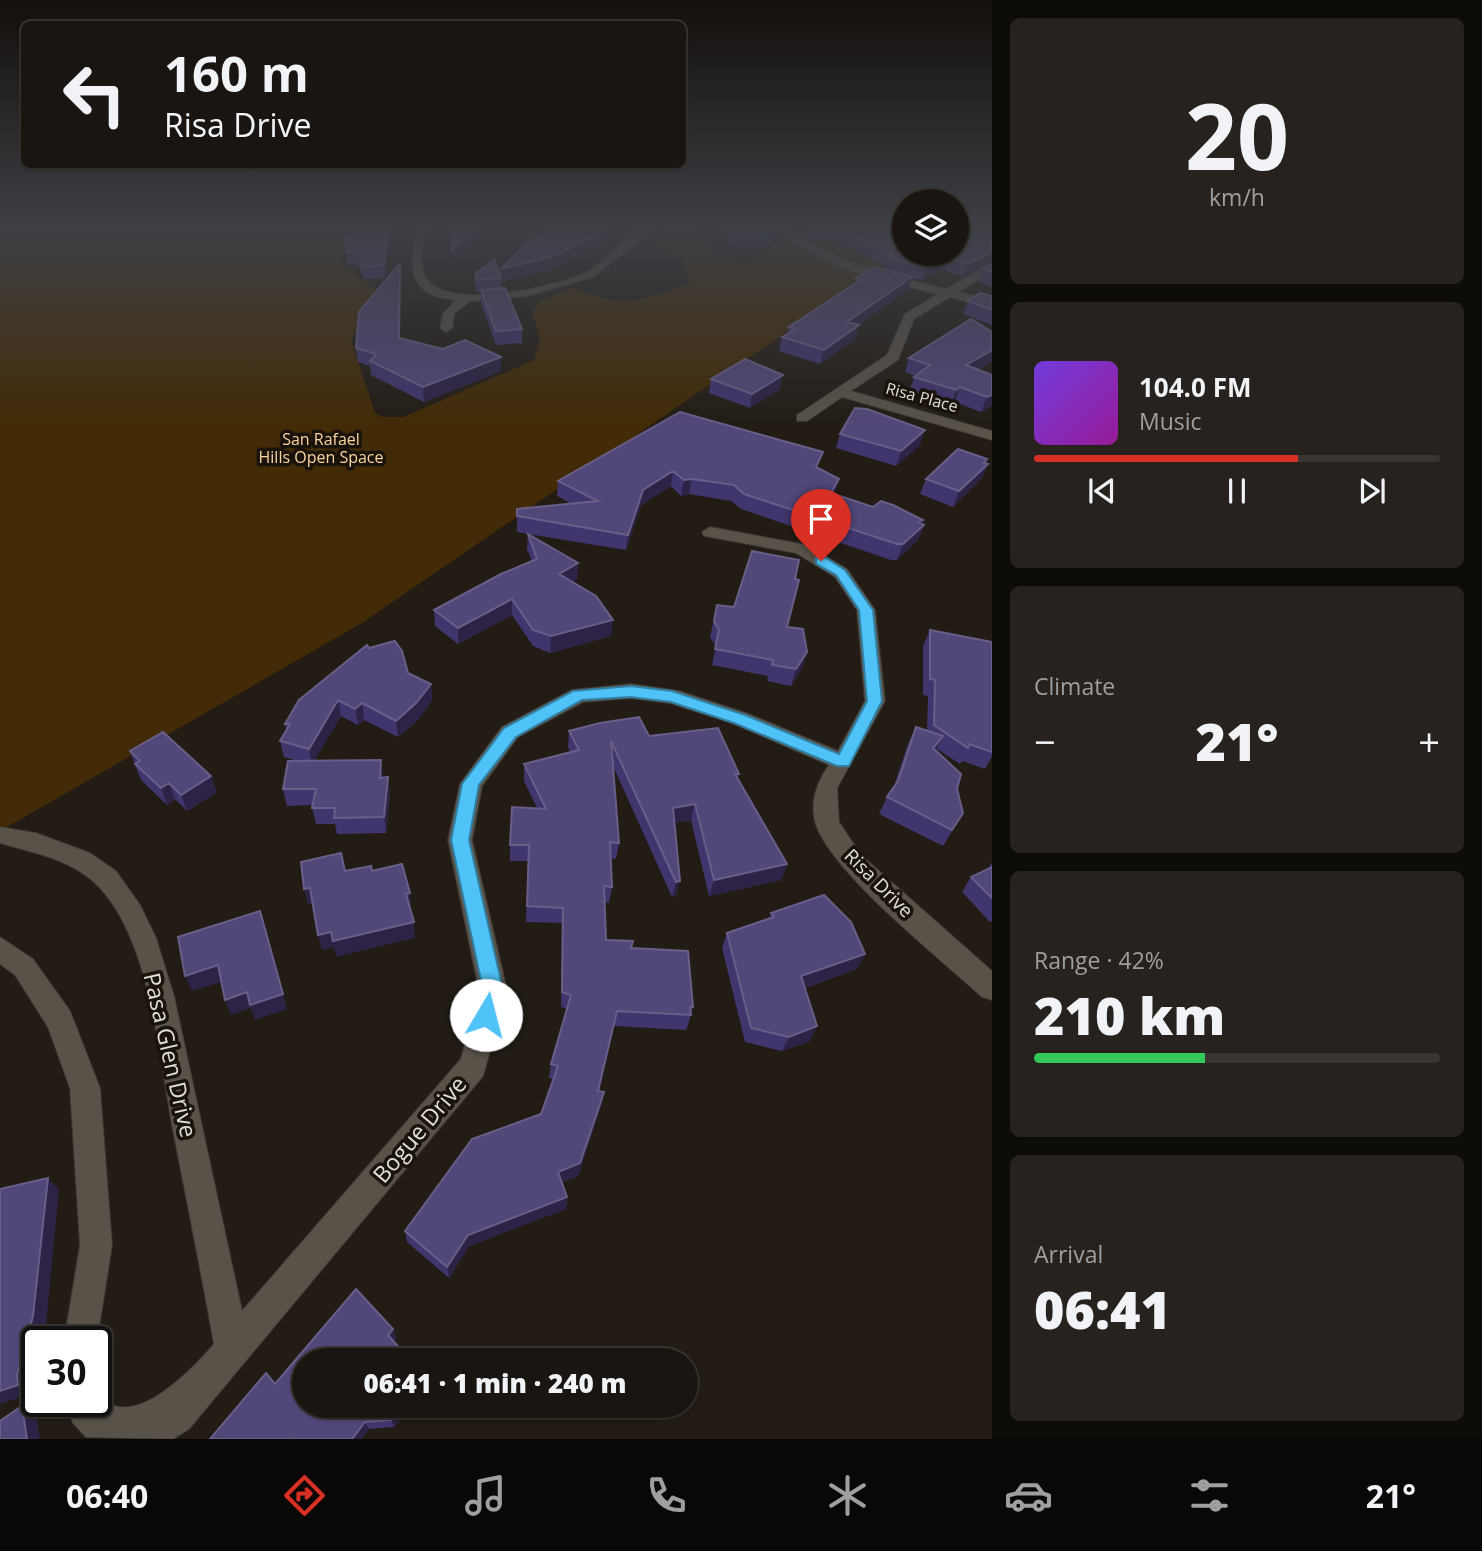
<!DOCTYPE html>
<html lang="en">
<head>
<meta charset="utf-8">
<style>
  body { margin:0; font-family:"Open Sans",sans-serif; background:#27221e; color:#f1f3f6; height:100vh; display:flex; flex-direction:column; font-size:26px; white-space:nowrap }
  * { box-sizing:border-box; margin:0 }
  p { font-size:23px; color:#9f9f9f }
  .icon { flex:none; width:38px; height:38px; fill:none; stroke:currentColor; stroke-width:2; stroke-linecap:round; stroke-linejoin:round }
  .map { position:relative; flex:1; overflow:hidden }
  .side { display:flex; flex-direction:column; gap:18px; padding:18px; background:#0e0c09; width:490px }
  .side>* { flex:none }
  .banner { position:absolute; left:21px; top:21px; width:665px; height:147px; border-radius:10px; box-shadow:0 2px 5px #0004,0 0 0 2px #383430; background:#1a1510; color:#f1f3f6; overflow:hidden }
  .buttons { position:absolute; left:892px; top:189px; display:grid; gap:14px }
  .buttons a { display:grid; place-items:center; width:77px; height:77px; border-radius:50%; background:#1a1510; box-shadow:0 2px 5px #0004,0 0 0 2px #383430; font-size:35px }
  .speed { position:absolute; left:21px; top:1326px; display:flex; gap:14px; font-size:35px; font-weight:700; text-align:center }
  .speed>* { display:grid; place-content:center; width:91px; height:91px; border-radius:50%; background:#1a1510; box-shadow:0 2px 5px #0004,0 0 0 2px #383430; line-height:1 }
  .speed .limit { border:4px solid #111; border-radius:10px; background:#fff; color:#111 }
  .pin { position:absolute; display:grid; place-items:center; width:60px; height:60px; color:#fff; margin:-72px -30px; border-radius:50% 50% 50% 0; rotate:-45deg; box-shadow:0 0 7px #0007 }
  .pin .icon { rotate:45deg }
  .me { position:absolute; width:77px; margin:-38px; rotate:8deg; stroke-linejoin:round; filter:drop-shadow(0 0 5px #0008) }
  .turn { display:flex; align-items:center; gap:24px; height:147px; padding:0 28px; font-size:32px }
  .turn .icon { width:91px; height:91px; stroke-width:2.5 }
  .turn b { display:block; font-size:49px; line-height:60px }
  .big { font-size:52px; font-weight:800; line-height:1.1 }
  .side .widget { flex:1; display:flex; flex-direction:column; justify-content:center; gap:10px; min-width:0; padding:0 24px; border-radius:10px; background:#27221e }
  .side .dial { align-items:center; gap:0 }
  .dial b { font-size:91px; line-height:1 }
  .song { display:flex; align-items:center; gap:21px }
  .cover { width:84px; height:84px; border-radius:10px; background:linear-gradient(135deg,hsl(260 70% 55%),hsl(300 70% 35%)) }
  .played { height:7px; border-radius:4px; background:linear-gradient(90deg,#d93025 65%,#383430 65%) }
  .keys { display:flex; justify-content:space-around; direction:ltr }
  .heat { display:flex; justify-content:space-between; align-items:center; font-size:38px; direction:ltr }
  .charge { height:10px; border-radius:5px; background:linear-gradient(90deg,#34c759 42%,#383430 0) }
  .trip { position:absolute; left:292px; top:1348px; width:406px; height:70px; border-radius:35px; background:#1a1510; box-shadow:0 2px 5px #0004,0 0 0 2px #383430; font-weight:800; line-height:70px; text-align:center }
  .tab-bar { display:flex; height:112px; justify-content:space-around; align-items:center; background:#0a0806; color:#9f9f9f }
  .tab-bar .icon { width:49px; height:49px }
  .tab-bar .selected { color:#d93025 }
  .tab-bar b { font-size:32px; color:#f1f3f6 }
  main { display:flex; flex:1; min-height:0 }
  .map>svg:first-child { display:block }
  .green { fill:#422b06 }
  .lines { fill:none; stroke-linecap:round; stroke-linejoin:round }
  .street-casing { stroke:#3a3632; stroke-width:2 }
  .street { fill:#585249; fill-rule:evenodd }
  .wall { fill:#41356e }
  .shaded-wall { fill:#2d2346 }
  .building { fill:#524779; stroke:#695e88; stroke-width:2 }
  .route { fill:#4fc3f7; stroke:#337fa1; stroke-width:2 }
  .labels { text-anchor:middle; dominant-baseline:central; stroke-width:7; stroke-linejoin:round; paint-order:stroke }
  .far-street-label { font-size:16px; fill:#e1ddd8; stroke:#19130c }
  .far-park-label { font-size:16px; fill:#fbd39f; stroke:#19130c }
  .street-label { font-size:19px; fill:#e1ddd8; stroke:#19130c }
  .near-street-label { font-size:23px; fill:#e1ddd8; stroke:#19130c }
</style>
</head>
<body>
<main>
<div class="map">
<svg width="992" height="1439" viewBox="0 0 992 1439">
  <rect width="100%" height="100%" fill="#221c15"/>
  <path class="green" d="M0 226H350L340 263 377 290 351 340 375 413 382 417H403L534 360 540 339 532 312 540 301 570 288C583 290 595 297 608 299 638 304 663 294 690 282L682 258 653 244 667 226H690L717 255 746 262 814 226H905V251L362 623 0 831Z"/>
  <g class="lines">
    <defs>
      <path id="street" d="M416 226H426C425 241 418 260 424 274 440 315 558 286 587 272 612 259 627 226 658 226L593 277 528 296 470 301 454 314 452 328 446 332 440 328 443 314 456 300C404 296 411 265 416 226Z
        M775 226C791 226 799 237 813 244 854 267 900 278 946 289L992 263V271L958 292 992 300V308L950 297 914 319 898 360 851 391 992 431V440L842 397 807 421H797V415L887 355 905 314 938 294C883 281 816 268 775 226Z
        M710 527 807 545 847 569 875 610 885 701 837 788 839 822 861 855 992 971V1000L982 997C940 958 834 875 816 825 809 803 817 782 829 765L732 723 670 703 631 698 583 702 518 737 482 786 472 840 507 990 483 1076 189 1429 173 1439 86 1437 73 1423 65 1402H96V1390C126 1439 191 1371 214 1344 201 1272 187 1201 173 1130 159 1057 151 943 100 888 73 859 36 854 0 843V827L36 833 90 853 116 871 140 905 156 938 174 996 242 1311 461 1059 479 990 448 840 460 784 502 727 572 690 631 684 679 691 746 713 838 751 865 701 857 610 835 577 796 553 704 536 702 532Z
        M0 937 33 959 70 1011 100 1088 112 1245 96 1347V1342H64L80 1245 70 1088 48 1027 15 975 0 964Z"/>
    </defs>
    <use href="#street" class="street-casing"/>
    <use href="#street" class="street"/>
  </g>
  <path class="wall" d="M391 226 385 278 364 279 358 265H348L345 238Z
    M716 226H767L775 233 772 245 737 248Z
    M807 226H888L889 241 896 246 893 255 992 226V262L963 277 941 269 921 280 912 278 908 290 858 325 855 339 820 364 779 351 782 337 787 334 789 327 855 284 856 278 884 270 885 266 831 239H809Z
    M400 263V338L443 349 501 357V371L424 402 371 375 370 366 358 362 356 348Z
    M992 264V287L979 282 983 269Z
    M475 274 501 278V288L522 329V343L496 345 481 303V292H477L475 287Z
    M992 294V325L963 314 968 301 992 296Z
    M909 358 992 361 978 370 992 375V406L981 412 955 402 951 405 909 391 915 376 905 372Z
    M711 379 780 389 750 408 709 393Z
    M680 412 818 468 835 494 873 507 923 520 921 524 924 525 918 540 897 560H891L741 509 731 501 689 494 681 496 671 486 641 505 626 550 528 534 578 563 577 579 572 582 611 636 550 653 533 646 512 615 458 644 435 626 434 610 532 561 527 549 528 534 517 532V509L572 504 557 496 558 481Z
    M840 434 920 445 896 466 836 448Z
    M987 459 986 463 988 464 981 479 953 507 920 494 926 479Z
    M795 579 787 627 807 652 802 668 791 686 767 681 768 676 712 665 716 646 710 637 717 605 734 607Z
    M930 630 992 642V756L985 769 962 761 960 764 937 749 936 751 957 789 963 813 943 846 879 814 887 797 894 786 908 744 916 727 927 731 928 696 923 695V646Z
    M369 648 408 673 431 684 432 700 418 720 398 737 364 720 358 725 341 716 314 761 383 778 388 777 390 794 386 833 337 834 335 824H316L312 808 313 805 287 806 283 789 298 761 284 757 280 741 286 730 285 724Z
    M569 731 649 736 739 774 738 779 787 864 781 880 709 896 691 820 674 823 676 896 672 897 613 766 619 843 616 859 611 858 612 887 609 903 605 902 606 940 632 948 693 1007 689 1022 686 1030 614 1026 599 1091 604 1092 601 1106 578 1176 562 1182 567 1197 566 1209 469 1246 449 1278 407 1242 405 1231 541 1114 553 1079 549 1078 551 1064 567 1009 561 1007 562 923 526 922 528 861H510V845L537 808 524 781V764L571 753 568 747Z
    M130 751 217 792 187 811 175 799 167 805 141 780Z
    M992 862V921L990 922 962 892 971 877 988 869Z
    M771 913 865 954 857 969 805 988 810 1041 782 1051 745 1042 722 948 727 933 769 919Z
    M393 1329 396 1338 394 1341 304 1405H408V1409L394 1427 369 1429 361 1439H210Z"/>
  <path class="shaded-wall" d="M389 226H391L385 278 384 265Z
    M478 226H491L452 262V250Z
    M608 229 607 241 553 269 501 282V269Z
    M775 233 772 245 737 248 739 236Z
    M992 252V262L963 277 967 264Z
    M945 257 941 269 921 280 925 268Z
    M400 263V351L399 338Z
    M912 277 908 290 843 336 847 322Z
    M859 325 855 339 820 364 824 350Z
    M992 350V361L961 380 966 365Z
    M501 357V371L424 402 423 387Z
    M783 375 780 389 750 408 752 394Z
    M960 387 955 402 951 405 956 390Z
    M992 395V406L981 412 987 397Z
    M925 430 920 445 896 466 901 451Z
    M987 459 984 468 988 464 981 479 953 507 959 491Z
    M673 471 671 486 641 505 626 550 628 535 643 490Z
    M692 479 689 494 681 496 684 480Z
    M839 479 835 494 831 493Z
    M923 520 919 529 924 525 918 540 897 560 903 544 919 522Z
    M578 563 577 579 558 590 559 574Z
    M512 599V615L458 644V628Z
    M613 620 611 636 550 653 551 636Z
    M807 652 802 668 791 686 796 669Z
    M431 684 432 700 418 720 398 737 396 721Z
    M338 700 341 716 312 765 309 749Z
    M362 703 364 720 358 725 355 709Z
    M943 736 935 752 933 748Z
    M381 760 383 776 382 794 380 778Z
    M211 776 217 792 187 811 181 795Z
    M388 777 390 794 386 833 384 817Z
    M169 783 175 799 167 805 161 788Z
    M695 804 691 820 669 824 673 808Z
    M787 864 781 880 709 896 714 880Z
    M680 881 676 896 672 897 676 882Z
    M310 888 314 903 308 905 304 889Z
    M410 893 411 909H408L406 894Z
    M260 911 287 1009 255 1020 251 1008 231 1015 225 1000Z
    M414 922 415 938 336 957 334 947 322 950 318 935 331 932Z
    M865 954 857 969 795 991 801 976Z
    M218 965 224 981 192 991 185 976Z
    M817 1026 810 1041 782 1051 789 1037Z
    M604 1092 601 1106 578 1176 556 1184 558 1172Z
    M48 1178 59 1190 46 1326 42 1342H37V1361L31 1383 33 1393 0 1404V1391L17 1375Z
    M567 1197 566 1209 469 1246 449 1278 447 1267 468 1235Z
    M393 1329 396 1338 391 1344 388 1335Z
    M402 1405H408V1409L394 1427 391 1420Z
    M22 1406 36 1414 40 1439H27Z
    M365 1422 369 1429 361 1439H352Z"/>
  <path class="building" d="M348 226H389L384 265 363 267 357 252 346 253 345 238Z
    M452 226H478L452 250Z
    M561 226H596L608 229 554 256 501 269 535 236Z
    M729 226H767L775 233 739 236Z
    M811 226H888L889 241 896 246 890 255 833 228H812Z
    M957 226H992V252L967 264 945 257 925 268 887 258 905 250V254H957Z
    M494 260 501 278 477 280 475 274Z
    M400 263 399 338 443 349 465 340 501 357 423 387 370 361 376 354 356 348 359 312Z
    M992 264V272L983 269Z
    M873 267 912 277 847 322 859 325 824 350 782 337 796 329 789 327 862 279 856 278Z
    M505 288 522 329 496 331 481 290Z
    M980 293 992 296V310L968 301Z
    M971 319 992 332V350L966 365 992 375V395L987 397 960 387 956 390 914 377 930 365 909 358Z
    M745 359 783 375 752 394 711 379Z
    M855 408 867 409 925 430 901 451 840 434Z
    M680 412 823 452 816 467 839 479 831 493 873 507 881 501 893 505 923 520 919 522 924 525 903 544H897L744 494 734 485 692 479 684 480 673 471 643 490 628 535 517 516V509L598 501 558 481Z
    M958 449 987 459 984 463 988 464 959 491 926 479Z
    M528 534 578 563 559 574 596 596 613 620 551 636 533 630 512 599 458 628 434 610 501 574 537 559Z
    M752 551 799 560 795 579 799 580 787 627 803 629 807 652 796 669 772 665 773 660 715 649 719 630 714 621 717 605 734 607Z
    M930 630 992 642V752L969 744 968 748 934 725 935 680 930 679Z
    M395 641 402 651 408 673 431 684 416 703 396 721 362 703 355 709 338 700 309 749 280 741 290 724H285L299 700 367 645 369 648Z
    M639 717 649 736 718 728 739 774H735L787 864 714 880 695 804 673 808 680 881 676 882 611 741 619 843 610 842 612 887 604 886 606 940 633 941 631 948 688 951 693 1007H690L691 1015 617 1011 598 1091 604 1092 580 1163 558 1172 567 1197 468 1235 447 1267 405 1231 472 1139 541 1114 558 1066 551 1064 571 995 562 992 563 908 527 906 529 845H510L512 807 546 809 524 764 579 750 569 731 600 723Z
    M916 727 943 736 933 748 961 774 957 789 963 813 952 830 887 797 898 781Z
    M163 732 211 776 181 795 169 783 161 788 135 764 140 761 130 751Z
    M381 760 380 778 388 777 384 817 334 818 335 808H312L316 789H283L288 761Z
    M341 853 345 871 371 866 372 871 402 864 410 893 406 894 414 922 333 941 331 932 318 935 310 888 304 889 301 862Z
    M992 867V898L971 877Z
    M824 895 851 922 865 954 801 976 817 1026 789 1037 751 1028 727 933 774 917 771 913Z
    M260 911 283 994 250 1005 247 992 225 1000 218 965 185 976 178 937Z
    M48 1178 33 1316 17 1375 18 1385 0 1391V1189Z
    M356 1289 393 1329 388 1335 410 1360H304V1405H402L391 1420 365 1422 352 1439H292L291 1438 290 1439H210L266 1373 275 1384Z
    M22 1406 27 1439H0V1421Z"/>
  <linearGradient id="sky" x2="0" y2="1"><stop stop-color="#130f0c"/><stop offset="0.53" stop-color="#3e4046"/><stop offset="1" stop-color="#3e4046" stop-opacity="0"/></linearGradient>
  <rect width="992" height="427" fill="url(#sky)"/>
  <path class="route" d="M816 558H826L845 570 873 610 882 701 849 766H837L734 723 671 702 631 697 582 700 516 737 479 785 469 840 503 990 493 1022 486 1025 479 1022 475 1015 483 990 451 840 462 784 504 728 573 691 631 686 672 691 745 715 839 754 867 701 859 610 836 575 816 564Z"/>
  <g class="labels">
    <g class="far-street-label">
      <text transform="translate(922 397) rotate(15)">Risa Place</text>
    </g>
    <g class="far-park-label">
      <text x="321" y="439">San Rafael<tspan x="321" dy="18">Hills Open Space</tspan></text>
    </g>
    <g class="street-label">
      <text transform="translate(879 883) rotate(45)">Risa Drive</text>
    </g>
    <g class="near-street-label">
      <text transform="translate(171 1055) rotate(77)">Pasa Glen Drive</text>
      <text transform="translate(419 1129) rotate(-50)">Bogue Drive</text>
    </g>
  </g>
</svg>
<div class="buttons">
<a><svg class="icon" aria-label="layers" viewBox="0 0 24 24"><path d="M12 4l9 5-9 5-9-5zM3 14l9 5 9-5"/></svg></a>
</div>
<div class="speed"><div class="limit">30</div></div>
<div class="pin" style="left:821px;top:561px;background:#d93025"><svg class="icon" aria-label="arrive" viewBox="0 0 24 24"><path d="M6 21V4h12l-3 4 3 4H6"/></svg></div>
<svg class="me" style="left:486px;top:1015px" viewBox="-20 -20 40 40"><circle r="19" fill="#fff"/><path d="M0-13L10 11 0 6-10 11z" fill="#4fc3f7"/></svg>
<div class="trip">06:41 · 1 min · 240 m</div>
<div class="banner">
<div class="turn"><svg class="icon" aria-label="left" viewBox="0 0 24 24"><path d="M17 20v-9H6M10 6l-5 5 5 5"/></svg><div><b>160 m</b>Risa Drive</div></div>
</div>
</div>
<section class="side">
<div class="widget dial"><b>20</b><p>km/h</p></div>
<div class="widget">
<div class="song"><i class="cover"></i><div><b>104.0 FM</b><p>Music</p></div></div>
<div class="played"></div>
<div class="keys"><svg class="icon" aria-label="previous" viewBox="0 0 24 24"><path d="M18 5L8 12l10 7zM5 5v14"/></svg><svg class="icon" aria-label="pause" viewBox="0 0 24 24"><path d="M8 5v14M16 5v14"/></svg><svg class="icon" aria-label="next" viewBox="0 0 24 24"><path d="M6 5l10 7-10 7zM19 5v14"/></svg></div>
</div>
<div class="widget"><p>Climate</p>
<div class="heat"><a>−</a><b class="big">21°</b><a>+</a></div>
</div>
<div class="widget"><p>Range · 42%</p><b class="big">210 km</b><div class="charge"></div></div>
<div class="widget"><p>Arrival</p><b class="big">06:41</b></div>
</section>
</main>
<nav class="tab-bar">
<b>06:40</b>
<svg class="icon selected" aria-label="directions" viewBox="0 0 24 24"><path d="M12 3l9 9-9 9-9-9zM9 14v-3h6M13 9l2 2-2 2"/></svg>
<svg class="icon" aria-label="music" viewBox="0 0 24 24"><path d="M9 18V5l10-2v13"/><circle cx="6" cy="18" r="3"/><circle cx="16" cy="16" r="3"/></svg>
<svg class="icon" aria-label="phone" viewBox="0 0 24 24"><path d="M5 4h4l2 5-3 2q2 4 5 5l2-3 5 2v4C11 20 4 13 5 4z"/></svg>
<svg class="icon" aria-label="climate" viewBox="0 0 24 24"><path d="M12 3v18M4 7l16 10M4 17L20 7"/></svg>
<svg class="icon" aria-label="car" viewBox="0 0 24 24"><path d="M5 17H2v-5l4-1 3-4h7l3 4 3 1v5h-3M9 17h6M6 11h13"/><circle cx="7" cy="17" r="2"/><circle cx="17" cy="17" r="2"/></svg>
<svg class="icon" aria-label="filters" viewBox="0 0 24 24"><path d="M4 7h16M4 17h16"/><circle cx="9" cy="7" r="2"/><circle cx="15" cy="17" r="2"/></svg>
<b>21°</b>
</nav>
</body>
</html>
